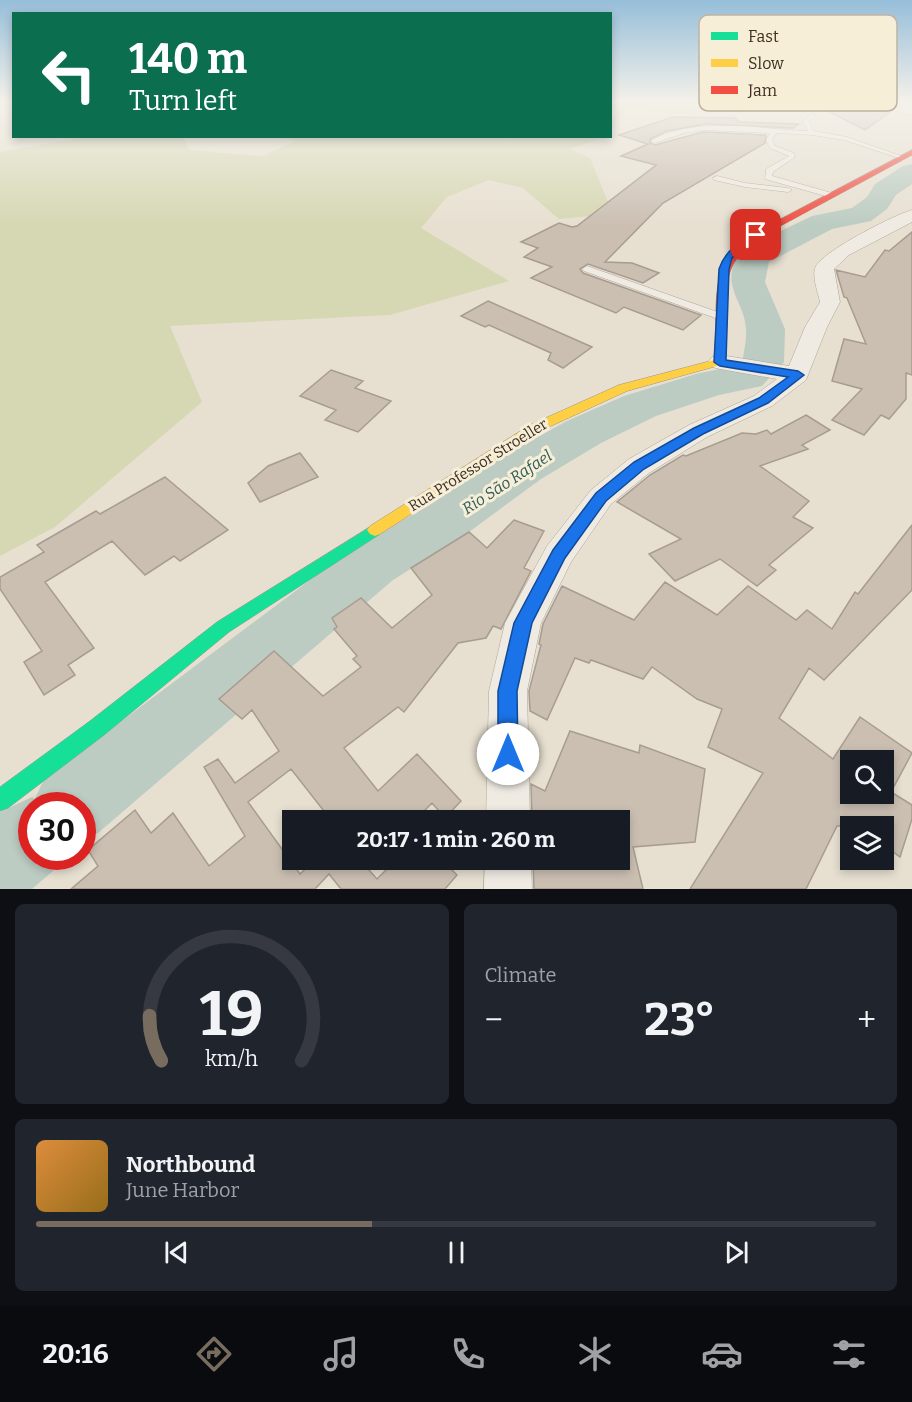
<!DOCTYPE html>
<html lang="en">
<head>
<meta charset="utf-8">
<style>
  body { margin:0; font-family:Bitter,serif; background:#20242c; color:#f1f3f6; height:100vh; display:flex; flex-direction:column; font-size:22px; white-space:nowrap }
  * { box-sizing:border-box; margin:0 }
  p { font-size:20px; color:#9ea1a6 }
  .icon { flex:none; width:33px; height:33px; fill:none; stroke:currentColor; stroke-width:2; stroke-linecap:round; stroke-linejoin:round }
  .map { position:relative; height:889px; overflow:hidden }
  .sheet { display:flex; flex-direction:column; gap:15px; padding:15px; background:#0d0f14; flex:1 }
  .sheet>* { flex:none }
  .banner { position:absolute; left:12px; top:12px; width:600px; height:126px; border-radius:0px; box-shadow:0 3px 9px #0003; background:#0b6e4f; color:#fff; overflow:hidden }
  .buttons { position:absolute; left:840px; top:750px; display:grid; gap:12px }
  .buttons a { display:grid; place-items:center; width:54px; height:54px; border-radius:0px; background:#171b24; box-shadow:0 3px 9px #0003; font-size:30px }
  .speed { position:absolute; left:18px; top:792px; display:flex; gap:12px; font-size:30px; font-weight:700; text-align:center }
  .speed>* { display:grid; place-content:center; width:78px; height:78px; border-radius:50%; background:#171b24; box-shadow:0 3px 9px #0003; line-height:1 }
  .speed .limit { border:9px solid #d22; background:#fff; color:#111 }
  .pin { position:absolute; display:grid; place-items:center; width:51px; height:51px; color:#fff; margin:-26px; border-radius:12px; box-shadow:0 3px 9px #0006 }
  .me { position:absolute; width:66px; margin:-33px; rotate:0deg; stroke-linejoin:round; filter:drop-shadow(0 0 4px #0008) }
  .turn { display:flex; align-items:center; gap:21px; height:126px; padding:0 18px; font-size:27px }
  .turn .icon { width:78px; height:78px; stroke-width:2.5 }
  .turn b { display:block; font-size:42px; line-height:51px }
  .big { font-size:45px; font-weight:700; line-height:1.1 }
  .sheet .widget { flex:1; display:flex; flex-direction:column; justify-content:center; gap:9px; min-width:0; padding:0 21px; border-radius:9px; background:#20242c }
  .sheet .dial { align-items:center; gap:0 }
  .dial svg { height:156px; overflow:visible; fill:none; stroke:#363941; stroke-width:7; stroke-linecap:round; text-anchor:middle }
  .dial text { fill:#f1f3f6; stroke:none }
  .song { display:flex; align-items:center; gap:18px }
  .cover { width:72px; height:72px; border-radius:9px; background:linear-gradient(135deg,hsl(30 70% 55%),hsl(40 70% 35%)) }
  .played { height:6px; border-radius:3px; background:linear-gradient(90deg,#786c5e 40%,#363941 40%) }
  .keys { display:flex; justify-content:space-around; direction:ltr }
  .heat { display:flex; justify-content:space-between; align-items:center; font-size:33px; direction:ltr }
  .sheet .tiles { flex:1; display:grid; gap:15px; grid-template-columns:1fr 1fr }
  .widget:last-child { grid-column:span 2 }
  .trip { position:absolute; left:282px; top:810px; width:348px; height:60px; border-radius:0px; background:#171b24; box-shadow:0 3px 9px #0003; font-weight:700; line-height:60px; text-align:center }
  .dock { display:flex; height:96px; justify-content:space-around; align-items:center; background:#090b0e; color:#9ea1a6 }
  .dock .icon { width:42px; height:42px }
  .dock .active { color:#786c5e }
  .dock b { font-size:27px; color:#f1f3f6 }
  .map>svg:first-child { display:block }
  .green { fill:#d6d7b3 }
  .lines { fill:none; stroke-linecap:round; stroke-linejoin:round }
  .river { fill:#bcccc2; fill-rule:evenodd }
  .building { fill:#cbbfb2; stroke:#a89c90; stroke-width:1.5; fill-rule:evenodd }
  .lane-casing { stroke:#ada599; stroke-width:1 }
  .street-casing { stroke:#ada599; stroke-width:1 }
  .fast-casing { stroke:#9c958a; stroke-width:1 }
  .slow-casing { stroke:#9c958a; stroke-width:1 }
  .jam-casing { stroke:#9c958a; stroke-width:1 }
  .lane { fill:#efebe3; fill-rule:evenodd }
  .street { fill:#efebe3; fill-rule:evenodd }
  .fast { fill:#16e098; fill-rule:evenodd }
  .slow { fill:#ffcf43; fill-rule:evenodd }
  .jam { fill:#f24e42; fill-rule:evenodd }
  .route { fill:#1a73e8; stroke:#114b97; stroke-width:1.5 }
  .labels { text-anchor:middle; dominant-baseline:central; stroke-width:6; stroke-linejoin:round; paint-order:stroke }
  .street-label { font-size:15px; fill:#3d2e20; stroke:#f7eed8 }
  .water-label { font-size:16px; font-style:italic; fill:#2f5d5a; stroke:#f7eed8 }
  .key { fill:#f7eed8; stroke:#bfb4a1; stroke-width:1.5 }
  .key-label { font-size:16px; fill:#3d2e20 }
</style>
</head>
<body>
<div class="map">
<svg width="912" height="889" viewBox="0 0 912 889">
  <rect width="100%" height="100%" fill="#e7e0d1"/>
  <path class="green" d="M611 101H768L780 104 738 112 673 113 628 109 611 130Z
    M91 136 183 137 189 150 263 156 295 141 282 137H606L569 149 590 158 613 214 559 219 523 188 489 180 447 197 421 228 509 281 390 315 170 326 202 402 55 527 0 556V152Z"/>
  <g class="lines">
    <path class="river" d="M912 164V184L896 195 887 209 871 221 832 229 769 262 765 282 785 329 784 362 762 386 719 395 656 416 601 443 541 479 469 532 393 580 98 833 82 840V806H32V856H64L60 865 32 889H0V812L32 797 35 799 44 779 353 548 431 504 505 455 567 421 624 396 696 374 734 366 743 358C744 349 747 339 746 330 745 299 717 286 741 250L812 216 852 208 867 197 875 184 903 166Z"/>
  </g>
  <path class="building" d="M808 101H848L855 106 889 113 865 130Z
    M673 117 735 118 739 122 799 124 793 128 706 124 667 131 650 139V143L655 145 703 132 766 135 765 143 663 203 605 262 632 263 659 273 643 283 588 264 580 269 583 273 701 315 683 330 624 307 616 313 531 278 552 267 524 257 538 248 521 242 559 223 572 227 577 226 656 165 621 156 648 144 619 135Z
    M912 232V375L906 373V399L889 419 881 415 864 435 832 420 862 389 832 381 844 339 866 344 847 298 844 297 836 270 865 277 885 250 889 251Z
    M488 301 592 347 563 368 548 360 551 353 489 325 485 327 461 316Z
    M331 370 363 381 355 388 391 401 358 432 325 420 336 410 300 396Z
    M806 415 830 430 802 445 808 449 760 466 809 501 793 517 813 528 769 565 776 570 757 586 720 559 675 581 649 554 681 539 617 502 650 475 683 455 686 456 742 433 756 434 767 430 771 434Z
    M300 453 318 477 260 502 248 483 268 466Z
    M165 477 228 530 180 561 174 556 145 575 112 541 45 582 94 648 68 665 75 675 44 695 24 662 42 651 0 589V577L44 552 37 545 96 511 100 514Z
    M514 520 544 531 524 568 531 571 501 629 493 626 486 638 458 643 404 712 398 707 344 748 378 791 417 754 461 801 445 818 432 803 415 820H331L291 769 248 802 300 874 315 860H360L377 879 396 860H442L457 875 445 889H341L329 874 315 889H71L98 866 88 850 135 810 151 833 173 813 209 866 245 836 204 767 218 759 235 783 279 751 252 710 242 719 219 699 274 651 323 696 361 667 353 659 357 656 334 629 337 627 332 618 361 598 392 628 432 595 411 568 469 532 487 548Z
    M912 525V590L824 680 809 668 779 718 833 759 860 717 912 753 891 792 912 805V819L900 857 884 845V826H837L806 889H690L763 773 708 747 722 709 697 699 652 667 643 679 591 660 589 663 575 658 547 720 530 711 529 691 541 645 539 644 543 624 562 586 634 620 665 582 717 615 748 586 796 620 807 610 832 629 855 592 858 594ZM850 760H884V794H850Z
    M570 731 639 753 640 745 705 769 695 842 633 847 643 889H534L533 860H620V820H532L531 784 545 791Z"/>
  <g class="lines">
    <defs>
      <path id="lane" d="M811 114 816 115 809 122 814 131 847 137 904 157 899 158 844 140 812 135 776 133 772 140 775 146 794 153 795 157 773 172 772 176 832 193 833 195 829 197 765 179 766 169 789 156 770 148 766 140 770 133 703 130 685 133 654 143 651 141C691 116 761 129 808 131L803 122Z
        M717 176 745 183 788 188 792 190 788 192 745 187 714 180 713 178Z
        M587 266 726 315 727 317 726 319H718L584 271 582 269Z"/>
      <path id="street" d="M850 101H877L912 107V115L855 104Z
        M912 210V222L849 255 834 269 840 302 827 327 806 380 772 406 707 437 649 473 611 504 571 562 541 623 527 691 530 820H486L489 691 505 623 547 546 591 490 629 459 689 425 754 396 777 379 720 369 712 367 708 362 712 357 720 355 789 366 805 327 820 302C818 292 811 275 816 266 825 250 894 215 912 210Z
        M485 860H531L532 889H484Z"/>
      <path id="fast" d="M375 524 380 526 383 530 380 534 229 632 104 735 8 808 0 811V787L90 721 217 622Z"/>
      <path id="slow" d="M721 327 726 330 724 364 627 391 540 431 380 534 375 536 370 534 367 530 370 526 530 425 619 385 714 360 716 330Z"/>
      <path id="jam" d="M912 150V155L760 237C720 265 727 286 726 330L721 333 717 332C715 325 716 317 716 309 717 272 723 255 754 233Z"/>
    </defs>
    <use href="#lane" class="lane-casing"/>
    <use href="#street" class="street-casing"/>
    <use href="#fast" class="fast-casing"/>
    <use href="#slow" class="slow-casing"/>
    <use href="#jam" class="jam-casing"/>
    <use href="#lane" class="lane"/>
    <use href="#street" class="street"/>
    <use href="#fast" class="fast"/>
    <use href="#slow" class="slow"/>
    <use href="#jam" class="jam"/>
  </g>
  <linearGradient id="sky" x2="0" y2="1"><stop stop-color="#96bed9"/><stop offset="0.45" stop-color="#f4f1ea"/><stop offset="1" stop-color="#f4f1ea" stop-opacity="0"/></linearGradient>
  <rect width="912" height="226" fill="url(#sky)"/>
  <path class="route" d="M753 233 761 235 732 258 729 269 726 360 798 371 804 375 768 403 703 434 644 469 606 501 565 558 532 623 517 691 518 754 515 761 508 764 501 761 498 754V691L514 623 553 550 596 493 634 462 694 428 759 398 788 377 720 366 714 362 719 269C725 251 738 243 753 233Z"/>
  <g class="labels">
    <g class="street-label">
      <text transform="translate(478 465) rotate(-32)">Rua Professor Stroeller</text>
    </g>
    <g class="water-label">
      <text transform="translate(507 482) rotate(-33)">Rio São Rafael</text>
    </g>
  </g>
  <rect x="699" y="15" width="198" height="96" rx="9" class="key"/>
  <rect x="711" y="32" width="27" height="8" fill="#16e098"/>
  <rect x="711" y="59" width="27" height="8" fill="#ffcf43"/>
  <rect x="711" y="86" width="27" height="8" fill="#f24e42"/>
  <g class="key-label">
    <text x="748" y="42">Fast</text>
    <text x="748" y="69">Slow</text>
    <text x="748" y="96">Jam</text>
  </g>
</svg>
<div class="buttons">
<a><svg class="icon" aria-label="search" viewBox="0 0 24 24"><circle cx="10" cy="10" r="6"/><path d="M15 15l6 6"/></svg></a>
<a><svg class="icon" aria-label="layers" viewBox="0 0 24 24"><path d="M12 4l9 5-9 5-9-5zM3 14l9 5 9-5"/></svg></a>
</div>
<div class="speed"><div class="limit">30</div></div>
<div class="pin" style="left:756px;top:235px;background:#d93025"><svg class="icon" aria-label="arrive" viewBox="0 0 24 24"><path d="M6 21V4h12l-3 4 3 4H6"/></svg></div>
<svg class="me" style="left:508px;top:754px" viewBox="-20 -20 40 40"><circle r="19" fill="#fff"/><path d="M0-13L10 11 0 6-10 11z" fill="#1a73e8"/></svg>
<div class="trip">20:17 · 1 min · 260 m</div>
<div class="banner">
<div class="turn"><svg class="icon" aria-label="left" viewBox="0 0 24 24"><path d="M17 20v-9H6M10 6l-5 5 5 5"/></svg><div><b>140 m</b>Turn left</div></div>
</div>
</div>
<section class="sheet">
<div class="tiles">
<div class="widget dial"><svg viewBox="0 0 100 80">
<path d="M14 69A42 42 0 1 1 86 69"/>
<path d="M14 69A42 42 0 0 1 8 46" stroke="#786c5e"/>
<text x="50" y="56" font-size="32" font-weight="700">19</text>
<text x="50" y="72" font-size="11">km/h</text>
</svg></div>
<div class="widget"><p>Climate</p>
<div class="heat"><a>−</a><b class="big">23°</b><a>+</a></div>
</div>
<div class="widget">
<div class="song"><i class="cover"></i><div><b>Northbound</b><p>June Harbor</p></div></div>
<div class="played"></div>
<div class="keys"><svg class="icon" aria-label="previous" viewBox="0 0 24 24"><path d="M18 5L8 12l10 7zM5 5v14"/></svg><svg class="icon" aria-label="pause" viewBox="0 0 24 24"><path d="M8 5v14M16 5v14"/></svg><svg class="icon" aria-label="next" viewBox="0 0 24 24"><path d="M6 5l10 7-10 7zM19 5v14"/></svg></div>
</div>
</div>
</section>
<nav class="dock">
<b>20:16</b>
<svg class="icon active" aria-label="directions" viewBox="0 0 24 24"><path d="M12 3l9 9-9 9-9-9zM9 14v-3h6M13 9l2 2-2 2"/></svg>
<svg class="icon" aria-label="music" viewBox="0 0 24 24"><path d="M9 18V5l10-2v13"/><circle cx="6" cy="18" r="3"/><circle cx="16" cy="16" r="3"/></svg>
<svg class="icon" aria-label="phone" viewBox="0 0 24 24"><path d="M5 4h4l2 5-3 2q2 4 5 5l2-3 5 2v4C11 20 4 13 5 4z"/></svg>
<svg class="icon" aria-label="climate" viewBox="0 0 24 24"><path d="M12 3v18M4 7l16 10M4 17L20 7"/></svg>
<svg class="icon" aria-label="car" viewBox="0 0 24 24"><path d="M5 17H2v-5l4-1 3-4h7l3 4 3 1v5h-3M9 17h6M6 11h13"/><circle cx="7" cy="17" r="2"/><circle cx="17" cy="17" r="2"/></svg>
<svg class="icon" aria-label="filters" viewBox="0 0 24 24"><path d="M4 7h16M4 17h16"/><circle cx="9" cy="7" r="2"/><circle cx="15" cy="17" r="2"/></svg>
</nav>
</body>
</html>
